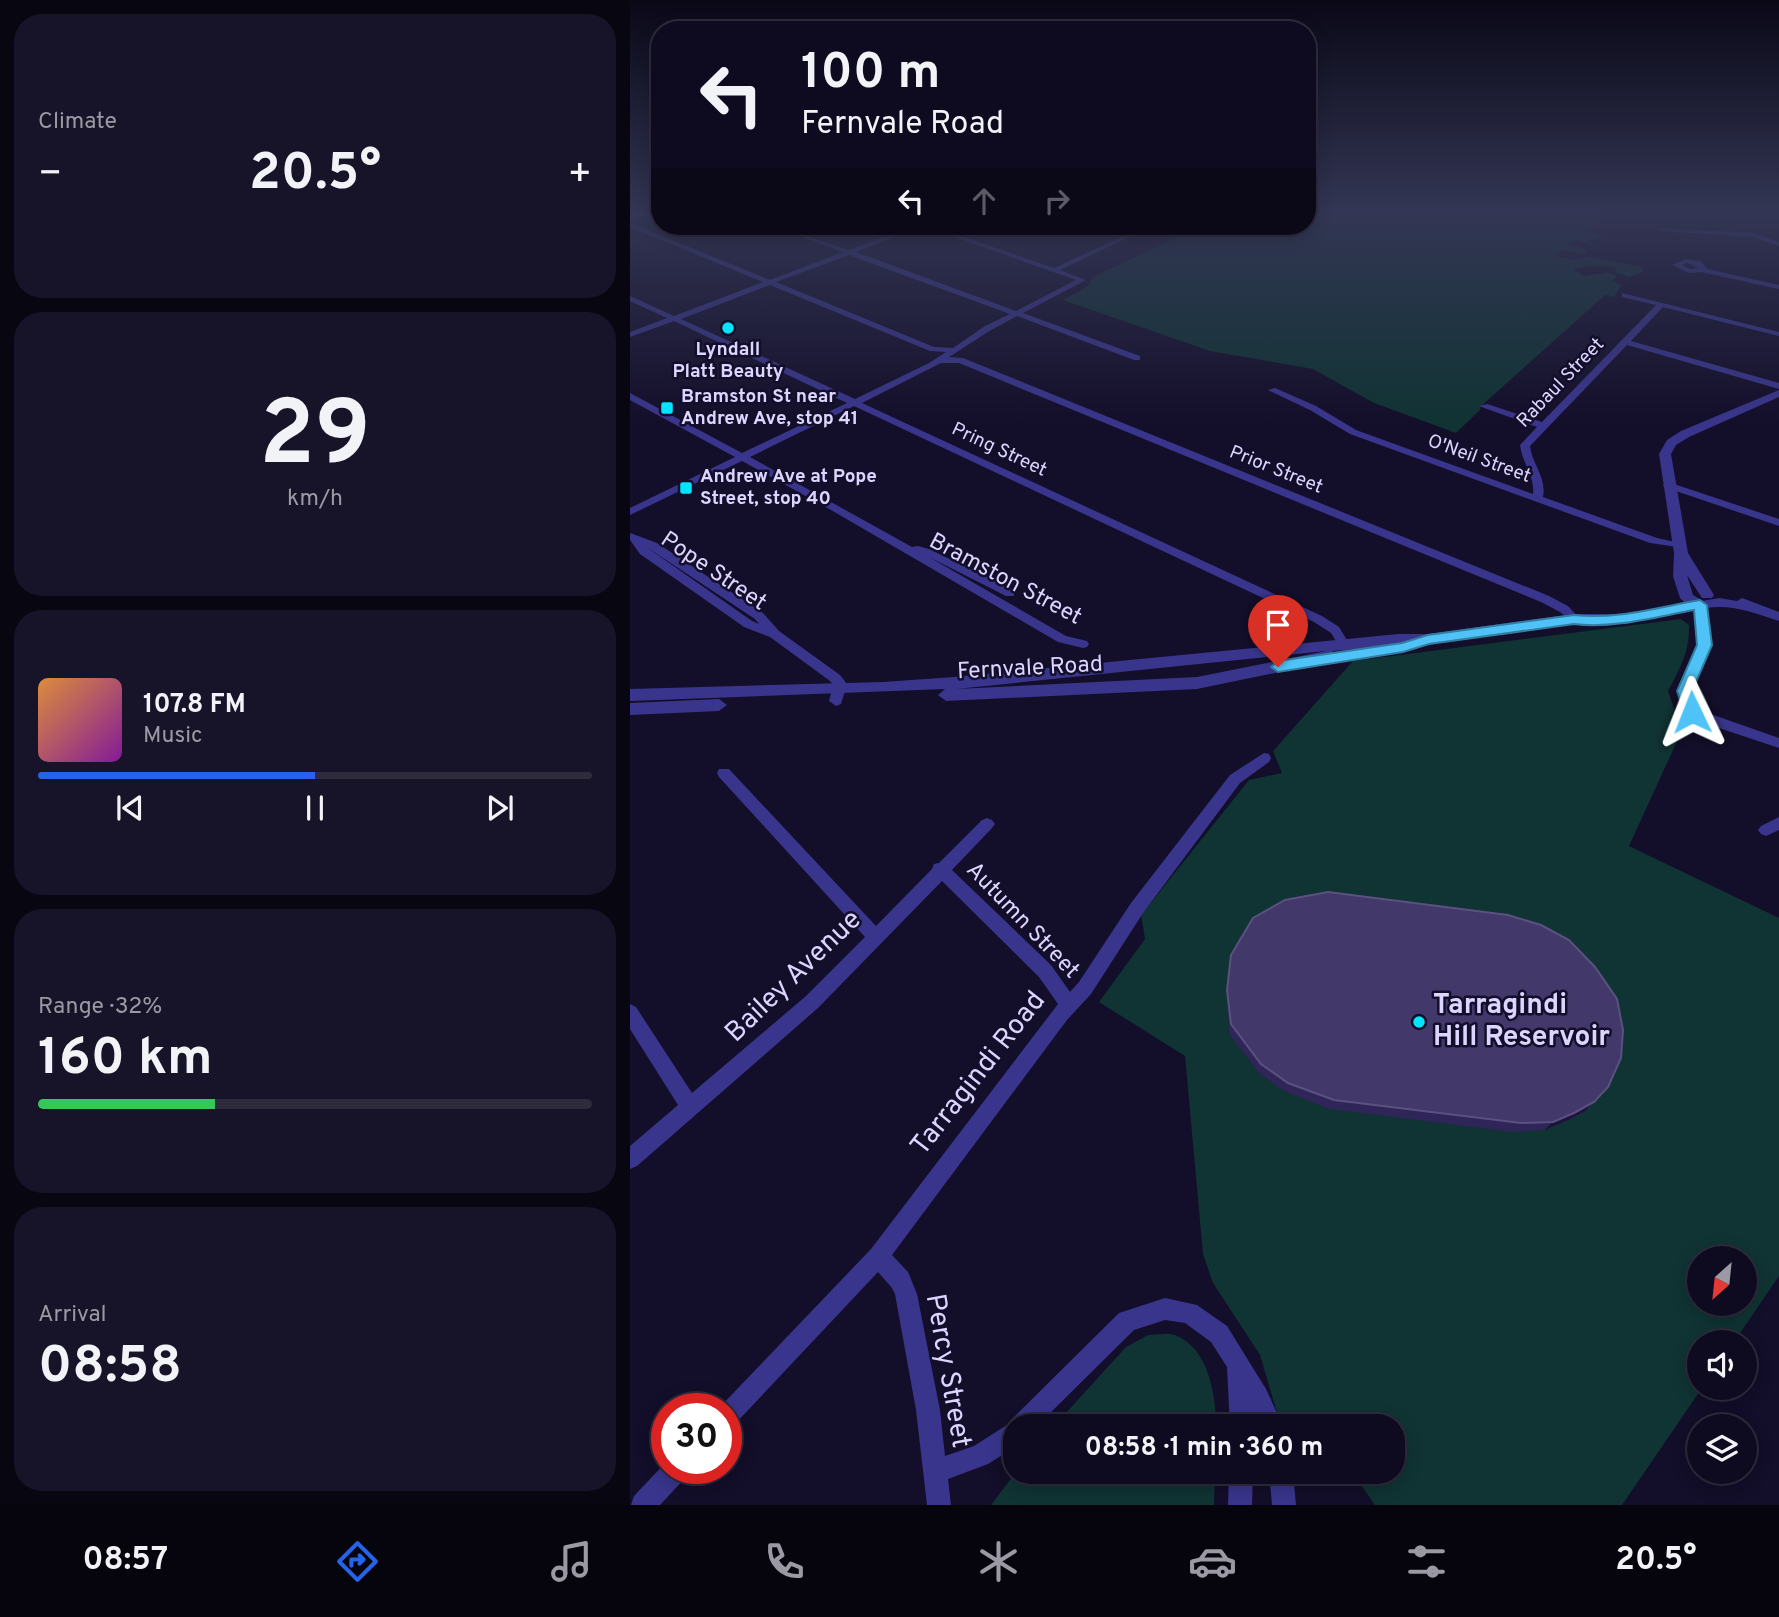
<!DOCTYPE html>
<html lang="en">
<head>
<meta charset="utf-8">
<style>
  body { margin:0; font-family:Overpass,sans-serif; background:#171328; color:#f1f3f6; height:100vh; display:flex; flex-direction:column; font-size:26px; white-space:nowrap }
  * { box-sizing:border-box; margin:0 }
  p { font-size:23px; color:#9b9aa4 }
  .icon { flex:none; width:38px; height:38px; fill:none; stroke:currentColor; stroke-width:2; stroke-linecap:round; stroke-linejoin:round }
  .map { position:relative; flex:1; overflow:hidden }
  .details { display:flex; flex-direction:column; gap:14px; padding:14px; background:#080611; width:630px }
  .details>* { flex:none }
  .top-card { position:absolute; left:21px; top:21px; width:665px; height:214px; border-radius:28px; box-shadow:0 4px 18px #0003,0 0 0 2px #2e2b3d; background:#0e0a1f; color:#f1f3f6; overflow:hidden }
  .needle { width:46px; rotate:207deg }
  .controls { position:absolute; left:1057px; top:1246px; display:grid; gap:14px }
  .controls a { display:grid; place-items:center; width:70px; height:70px; border-radius:50%; background:#0e0a1f; box-shadow:0 4px 18px #0003,0 0 0 2px #2e2b3d; font-size:35px }
  .speed { position:absolute; left:21px; top:1393px; display:flex; gap:14px; font-size:35px; font-weight:700; text-align:center }
  .speed>* { display:grid; place-content:center; width:91px; height:91px; border-radius:50%; background:#0e0a1f; box-shadow:0 4px 18px #0003,0 0 0 2px #2e2b3d; line-height:1 }
  .speed .limit { border:10px solid #d22; background:#fff; color:#111 }
  .pin { position:absolute; display:grid; place-items:center; width:60px; height:60px; color:#fff; margin:-72px -30px; border-radius:50% 50% 50% 0; rotate:-45deg; box-shadow:0 0 7px #0007 }
  .pin .icon { rotate:45deg }
  .me { position:absolute; width:77px; margin:-38px; rotate:358deg; stroke-linejoin:round; filter:drop-shadow(0 0 5px #0008) }
  .turn { display:flex; align-items:center; gap:24px; height:147px; padding:0 35px; font-size:32px }
  .turn .icon { width:91px; height:91px; stroke-width:2.5 }
  .turn b { display:block; font-size:49px; line-height:60px }
  .lanes { display:flex; align-items:center; height:66px; padding:0 35px; background:#0003; justify-content:center; gap:35px; direction:ltr }
  .lanes .off { opacity:.35 }
  .big { font-size:52px; font-weight:700; line-height:1.1 }
  .details .card { flex:1; display:flex; flex-direction:column; justify-content:center; gap:10px; min-width:0; padding:0 24px; border-radius:28px; background:#171328 }
  .details .dial { align-items:center; gap:0 }
  .dial b { font-size:91px; line-height:1 }
  .song { display:flex; align-items:center; gap:21px }
  .cover { width:84px; height:84px; border-radius:10px; background:linear-gradient(135deg,hsl(30 70% 55%),hsl(290 70% 35%)) }
  .played { height:7px; border-radius:4px; background:linear-gradient(90deg,#2563eb 50%,#2e2b3d 50%) }
  .keys { display:flex; justify-content:space-around; direction:ltr }
  .heat { display:flex; justify-content:space-between; align-items:center; font-size:38px; direction:ltr }
  .charge { height:10px; border-radius:5px; background:linear-gradient(90deg,#34c759 32%,#2e2b3d 0) }
  .trip { position:absolute; left:373px; top:1414px; width:402px; height:70px; border-radius:28px; background:#0e0a1f; box-shadow:0 4px 18px #0003,0 0 0 2px #2e2b3d; font-weight:700; line-height:70px; text-align:center }
  .dock { display:flex; height:112px; justify-content:space-around; align-items:center; background:#06040c; color:#9b9aa4 }
  .dock .icon { width:49px; height:49px }
  .dock .on { color:#2563eb }
  .dock b { font-size:32px; color:#f1f3f6 }
  main { display:flex; flex:1; min-height:0 }
  .map>svg:first-child { display:block }
  .green { fill:#103333; fill-rule:evenodd }
  .lines { fill:none; stroke-linecap:round; stroke-linejoin:round }
  .stream { stroke:#061e4a; stroke-width:2 }
  .minor { fill:#39358c; fill-rule:evenodd }
  .tertiary { fill:#39358c; fill-rule:evenodd }
  .secondary { fill:#726cff; fill-rule:evenodd }
  .wall { fill:#302558 }
  .shaded-wall { fill:#1d143d }
  .building { fill:#42386a; stroke:#5a5181; stroke-width:2 }
  .route { fill:#4fc3f7; stroke:#337fa1; stroke-width:2 }
  .poi-dot { fill:#01e3ff; stroke:#130e29; stroke-width:2.5 }
  .labels { text-anchor:middle; dominant-baseline:central; stroke-width:5; stroke-linejoin:round; paint-order:stroke }
  .far-poi-label { font-size:19px; font-weight:bold; fill:#dbd5ff; stroke:#130e29; text-anchor:start }
  .far-street-label { font-size:19px; fill:#dbd5ff; stroke:#130e29 }
  .street-label { font-size:23px; fill:#dbd5ff; stroke:#130e29 }
  .near-street-label { font-size:28px; fill:#dbd5ff; stroke:#130e29 }
  .near-poi-label { font-size:28px; font-weight:bold; fill:#dbd5ff; stroke:#130e29; text-anchor:start }
</style>
</head>
<body>
<main>
<section class="details">
<div class="card"><p>Climate</p>
<div class="heat"><a>−</a><b class="big">20.5°</b><a>+</a></div>
</div>
<div class="card dial"><b>29</b><p>km/h</p></div>
<div class="card">
<div class="song"><i class="cover"></i><div><b>107.8 FM</b><p>Music</p></div></div>
<div class="played"></div>
<div class="keys"><svg class="icon" aria-label="previous" viewBox="0 0 24 24"><path d="M18 5L8 12l10 7zM5 5v14"/></svg><svg class="icon" aria-label="pause" viewBox="0 0 24 24"><path d="M8 5v14M16 5v14"/></svg><svg class="icon" aria-label="next" viewBox="0 0 24 24"><path d="M6 5l10 7-10 7zM19 5v14"/></svg></div>
</div>
<div class="card"><p>Range · 32%</p><b class="big">160 km</b><div class="charge"></div></div>
<div class="card"><p>Arrival</p><b class="big">08:58</b></div>
</section>
<div class="map">
<svg width="1149" height="1505" viewBox="0 0 1149 1505">
  <rect width="100%" height="100%" fill="#130e29"/>
  <path class="green" d="M677 214H977L958 229 973 238 957 241 971 247 945 240 938 245 958 250 955 254 933 250 926 256 944 260 960 257 1012 267 1013 272 999 277 985 272 986 267 961 266 943 269 954 276 978 272 987 276 982 281 991 285 984 297 975 295 850 407V410L826 433 744 403 683 369 580 351 433 300 458 286 463 277 571 226H677Z
    M78 226H180C142 239 117 240 78 226Z
    M1051 619 1059 625C1060 651 1050 669 1038 691L1044 709 1064 725 1057 727 1049 737 999 846 1149 918V1276L1104 1342H1069V1388H1072L992 1505H745L722 1472H763V1426H651L630 1355 583 1283 573 1254 555 1056 469 1002 515 939 511 915 619 780 652 773 643 751 723 661ZM1069 1258H1115V1304H1069Z
    M518 1335C525 1335 538 1333 545 1335 579 1348 586 1396 586 1426H424L496 1347Z
    M386 1472H585L584 1505H361Z"/>
  <g class="lines">
    <path class="stream" d="M99 233 141 226"/>
    <path class="minor" d="M0 223 140 280 213 252 167 235V233L219 250 284 226H292L226 252 386 311 446 280 293 226H302L424 268 498 234 475 226 504 231 515 226H523L430 270 456 280 393 313 510 356V360H504L387 316 361 330 319 357 333 358 919 596 938 606 950 619 944 623 930 612 911 602 329 363H311L232 403 692 616 709 627 720 645 718 648H710L701 633 684 622 224 406 120 457 282 547 288 546 299 549 384 590V596H376L299 557 436 636 457 641 459 644 457 647 453 648 428 642 201 510 112 461 0 515V508L105 457 0 400V393L112 453 217 403 44 321 0 337V332L37 318 0 301V296L44 316 133 282 0 227ZM219 255 380 314 355 326 323 348 304 347 146 282ZM140 285 300 351 316 352 299 363 225 399 51 319Z
      M365 226H376L408 234 405 236Z
      M1031 228 1124 233 1149 242V246L1123 237 1029 231Z
      M1056 259 1072 262 1077 269 1149 285V289L1071 272 1059 273 1042 265ZM1057 263 1069 268 1060 269 1052 265Z
      M992 293 1149 332V336L1033 307 1001 341 1149 383V389L997 345 900 446C902 464 917 478 913 497L1027 538 1054 544V548L1020 543 720 434 680 410 638 390 645 388 686 406 726 430 903 494C905 476 892 463 890 445L907 427 849 406 857 404 912 422 1026 305 992 297Z
      M1038 482 1149 519V526L1034 487 1033 485Z
      M0 533 27 543 133 613 149 631 210 675 217 684 211 704 206 706 199 701 203 685 200 681 140 637 114 627 10 554 0 540ZM15 546 125 619 129 624 122 621Z
      M1089 598 1107 601 1112 598 1149 612V621C1124 613 1103 604 1076 608L1080 645 1062 691 1064 706 1072 711 1149 738V748L1062 719C1031 694 1065 671 1068 644 1069 632 1065 617 1064 605L1066 602Z
      M634 753 639 754 641 758 639 762 610 783 513 913 461 994 437 1020 262 1255 278 1272 287 1294 310 1410 315 1456 344 1446 380 1423 383 1418 489 1313 535 1298 567 1305 597 1326 636 1389 653 1426H629L622 1411 624 1426H600L597 1367 581 1342 555 1323 535 1320 504 1330 407 1426H385V1447L358 1464 318 1479 321 1505H297L286 1410 265 1294 262 1288 248 1272 104 1425 96 1429V1409H88L241 1249 428 1004 409 977 312 881 188 1008 7 1166 0 1169V1146L48 1105 0 1029V1004L6 1007 62 1093 176 996 235 937 89 777 87 773 89 769H99L246 926 302 869 304 864 309 863 352 820 357 818 362 820 365 824 362 828 322 870 421 965 440 992 449 982 501 903 600 775Z
      M1149 817V830L1136 836 1131 834 1128 830 1131 826Z
      M37 1461V1468H59L56 1477 30 1505H1L4 1496Z
      M599 1472H623L622 1505H598Z
      M639 1472H663L666 1505H642Z"/>
    <path class="tertiary" d="M1149 390V397L1059 437 1046 445 1041 454 1058 553 1084 595 1082 598H1072L1057 575 1063 595 1075 602V608L991 624H944L798 644 702 651 709 656 707 660 567 689 316 701 308 695 315 689 0 701V689L253 682 324 677 768 634H798L944 614H991L1055 603 1050 598 1043 576 1044 553 1029 454 1037 440 1051 431ZM696 651 567 677 326 689Z
      M89 699 97 705 89 711 0 715V703Z"/>
    <path class="secondary" d="M6 214H18L0 220V215Z"/>
  </g>
  <path class="wall" d="M597 990 964 1102 954 1112 934 1122 914 1130 882 1132 700 1109 656 1092 630 1074 600 1035 597 1001Z"/>
  <path class="shaded-wall" d="M964 1102 954 1112 934 1122 914 1130 923 1122Z"/>
  <path class="building" d="M698 892 878 915 911 925 939 940 965 967 987 999 993 1030 991 1058 978 1087 964 1102 944 1113 923 1122 891 1123 704 1100 658 1083 631 1064 601 1024 597 990 601 955 623 918 655 900Z"/>
  <linearGradient id="sky" x2="0" y2="1"><stop stop-color="#0a0817"/><stop offset="0.5" stop-color="#333654"/><stop offset="1" stop-color="#333654" stop-opacity="0"/></linearGradient>
  <rect width="1149" height="424" fill="url(#sky)"/>
  <path class="route" d="M1070 600 1077 605 1082 645 1062 691 1069 712 1062 717 1054 712 1047 691 1067 645 1064 610C1025 617 983 629 944 624L799 644 773 652 648 672 641 667 648 661 772 643 798 635 944 615C985 620 1029 607 1070 600Z"/>
  <g class="poi-dot">
    <circle cx="98" cy="328" r="7"/>
    <rect x="30" y="401" width="14" height="14" rx="3.5"/>
    <rect x="49" y="481" width="14" height="14" rx="3.5"/>
    <circle cx="789" cy="1022" r="7"/>
  </g>
  <g class="labels">
    <g class="far-poi-label">
      <text x="98" y="350" text-anchor="middle">Lyndall<tspan x="98" dy="22">Platt Beauty</tspan></text>
      <text x="51" y="397">Bramston St near<tspan x="51" dy="22">Andrew Ave, stop 41</tspan></text>
      <text x="70" y="477">Andrew Ave at Pope<tspan x="70" dy="22">Street, stop 40</tspan></text>
    </g>
    <g class="far-street-label">
      <text transform="translate(931 383) rotate(-46)">Rabaul Street</text>
      <text transform="translate(369 450) rotate(25)">Pring Street</text>
      <text transform="translate(849 459) rotate(20)">O'Neil Street</text>
      <text transform="translate(646 470) rotate(22)">Prior Street</text>
    </g>
    <g class="street-label">
      <text transform="translate(83 572) rotate(34)">Pope Street</text>
      <text transform="translate(375 580) rotate(28)">Bramston Street</text>
      <text transform="translate(400 669) rotate(-3)">Fernvale Road</text>
      <text transform="translate(392 921) rotate(46)">Autumn Street</text>
    </g>
    <g class="near-street-label">
      <text transform="translate(164 977) rotate(-44)">Bailey Avenue</text>
      <text transform="translate(349 1074) rotate(-52)">Tarragindi Road</text>
      <text transform="translate(317 1371) rotate(80)">Percy Street</text>
    </g>
    <g class="near-poi-label">
      <text x="803" y="1006">Tarragindi<tspan x="803" dy="32">Hill Reservoir</tspan></text>
    </g>
  </g>
</svg>
<div class="controls">
<a><svg class="needle" viewBox="-14 -14 28 28"><path d="M0-13l5 13h-10z" fill="#e53935"/><path d="M0 13l5-13h-10z" fill="#9b9aa4"/></svg></a>
<a><svg class="icon" aria-label="sound" viewBox="0 0 24 24"><path d="M4 9h4l5-4v14l-5-4H4zM17 9q2 3 0 6"/></svg></a>
<a><svg class="icon" aria-label="layers" viewBox="0 0 24 24"><path d="M12 4l9 5-9 5-9-5zM3 14l9 5 9-5"/></svg></a>
</div>
<div class="speed"><div class="limit">30</div></div>
<div class="pin" style="left:648px;top:667px;background:#d93025"><svg class="icon" aria-label="arrive" viewBox="0 0 24 24"><path d="M6 21V4h12l-3 4 3 4H6"/></svg></div>
<svg class="me" style="left:1062px;top:712px" viewBox="-20 -20 40 40"><path d="M0-17L14 15 0 8-14 15z" fill="#4fc3f7" stroke="#fff" stroke-width="4"/></svg>
<div class="trip">08:58 · 1 min · 360 m</div>
<div class="top-card">
<div class="turn"><svg class="icon" aria-label="left" viewBox="0 0 24 24"><path d="M17 20v-9H6M10 6l-5 5 5 5"/></svg><div><b>100 m</b>Fernvale Road</div></div>
<div class="lanes"><svg class="icon" aria-label="left" viewBox="0 0 24 24"><path d="M17 20v-9H6M10 6l-5 5 5 5"/></svg><svg class="icon off" aria-label="ahead" viewBox="0 0 24 24"><path d="M12 20V5M6 11l6-6 6 6"/></svg><svg class="icon off" aria-label="right" viewBox="0 0 24 24"><path d="M7 20v-9h11M14 6l5 5-5 5"/></svg></div>
</div>
</div>
</main>
<nav class="dock">
<b>08:57</b>
<svg class="icon on" aria-label="directions" viewBox="0 0 24 24"><path d="M12 3l9 9-9 9-9-9zM9 14v-3h6M13 9l2 2-2 2"/></svg>
<svg class="icon" aria-label="music" viewBox="0 0 24 24"><path d="M9 18V5l10-2v13"/><circle cx="6" cy="18" r="3"/><circle cx="16" cy="16" r="3"/></svg>
<svg class="icon" aria-label="phone" viewBox="0 0 24 24"><path d="M5 4h4l2 5-3 2q2 4 5 5l2-3 5 2v4C11 20 4 13 5 4z"/></svg>
<svg class="icon" aria-label="climate" viewBox="0 0 24 24"><path d="M12 3v18M4 7l16 10M4 17L20 7"/></svg>
<svg class="icon" aria-label="car" viewBox="0 0 24 24"><path d="M5 17H2v-5l4-1 3-4h7l3 4 3 1v5h-3M9 17h6M6 11h13"/><circle cx="7" cy="17" r="2"/><circle cx="17" cy="17" r="2"/></svg>
<svg class="icon" aria-label="filters" viewBox="0 0 24 24"><path d="M4 7h16M4 17h16"/><circle cx="9" cy="7" r="2"/><circle cx="15" cy="17" r="2"/></svg>
<b>20.5°</b>
</nav>
</body>
</html>
